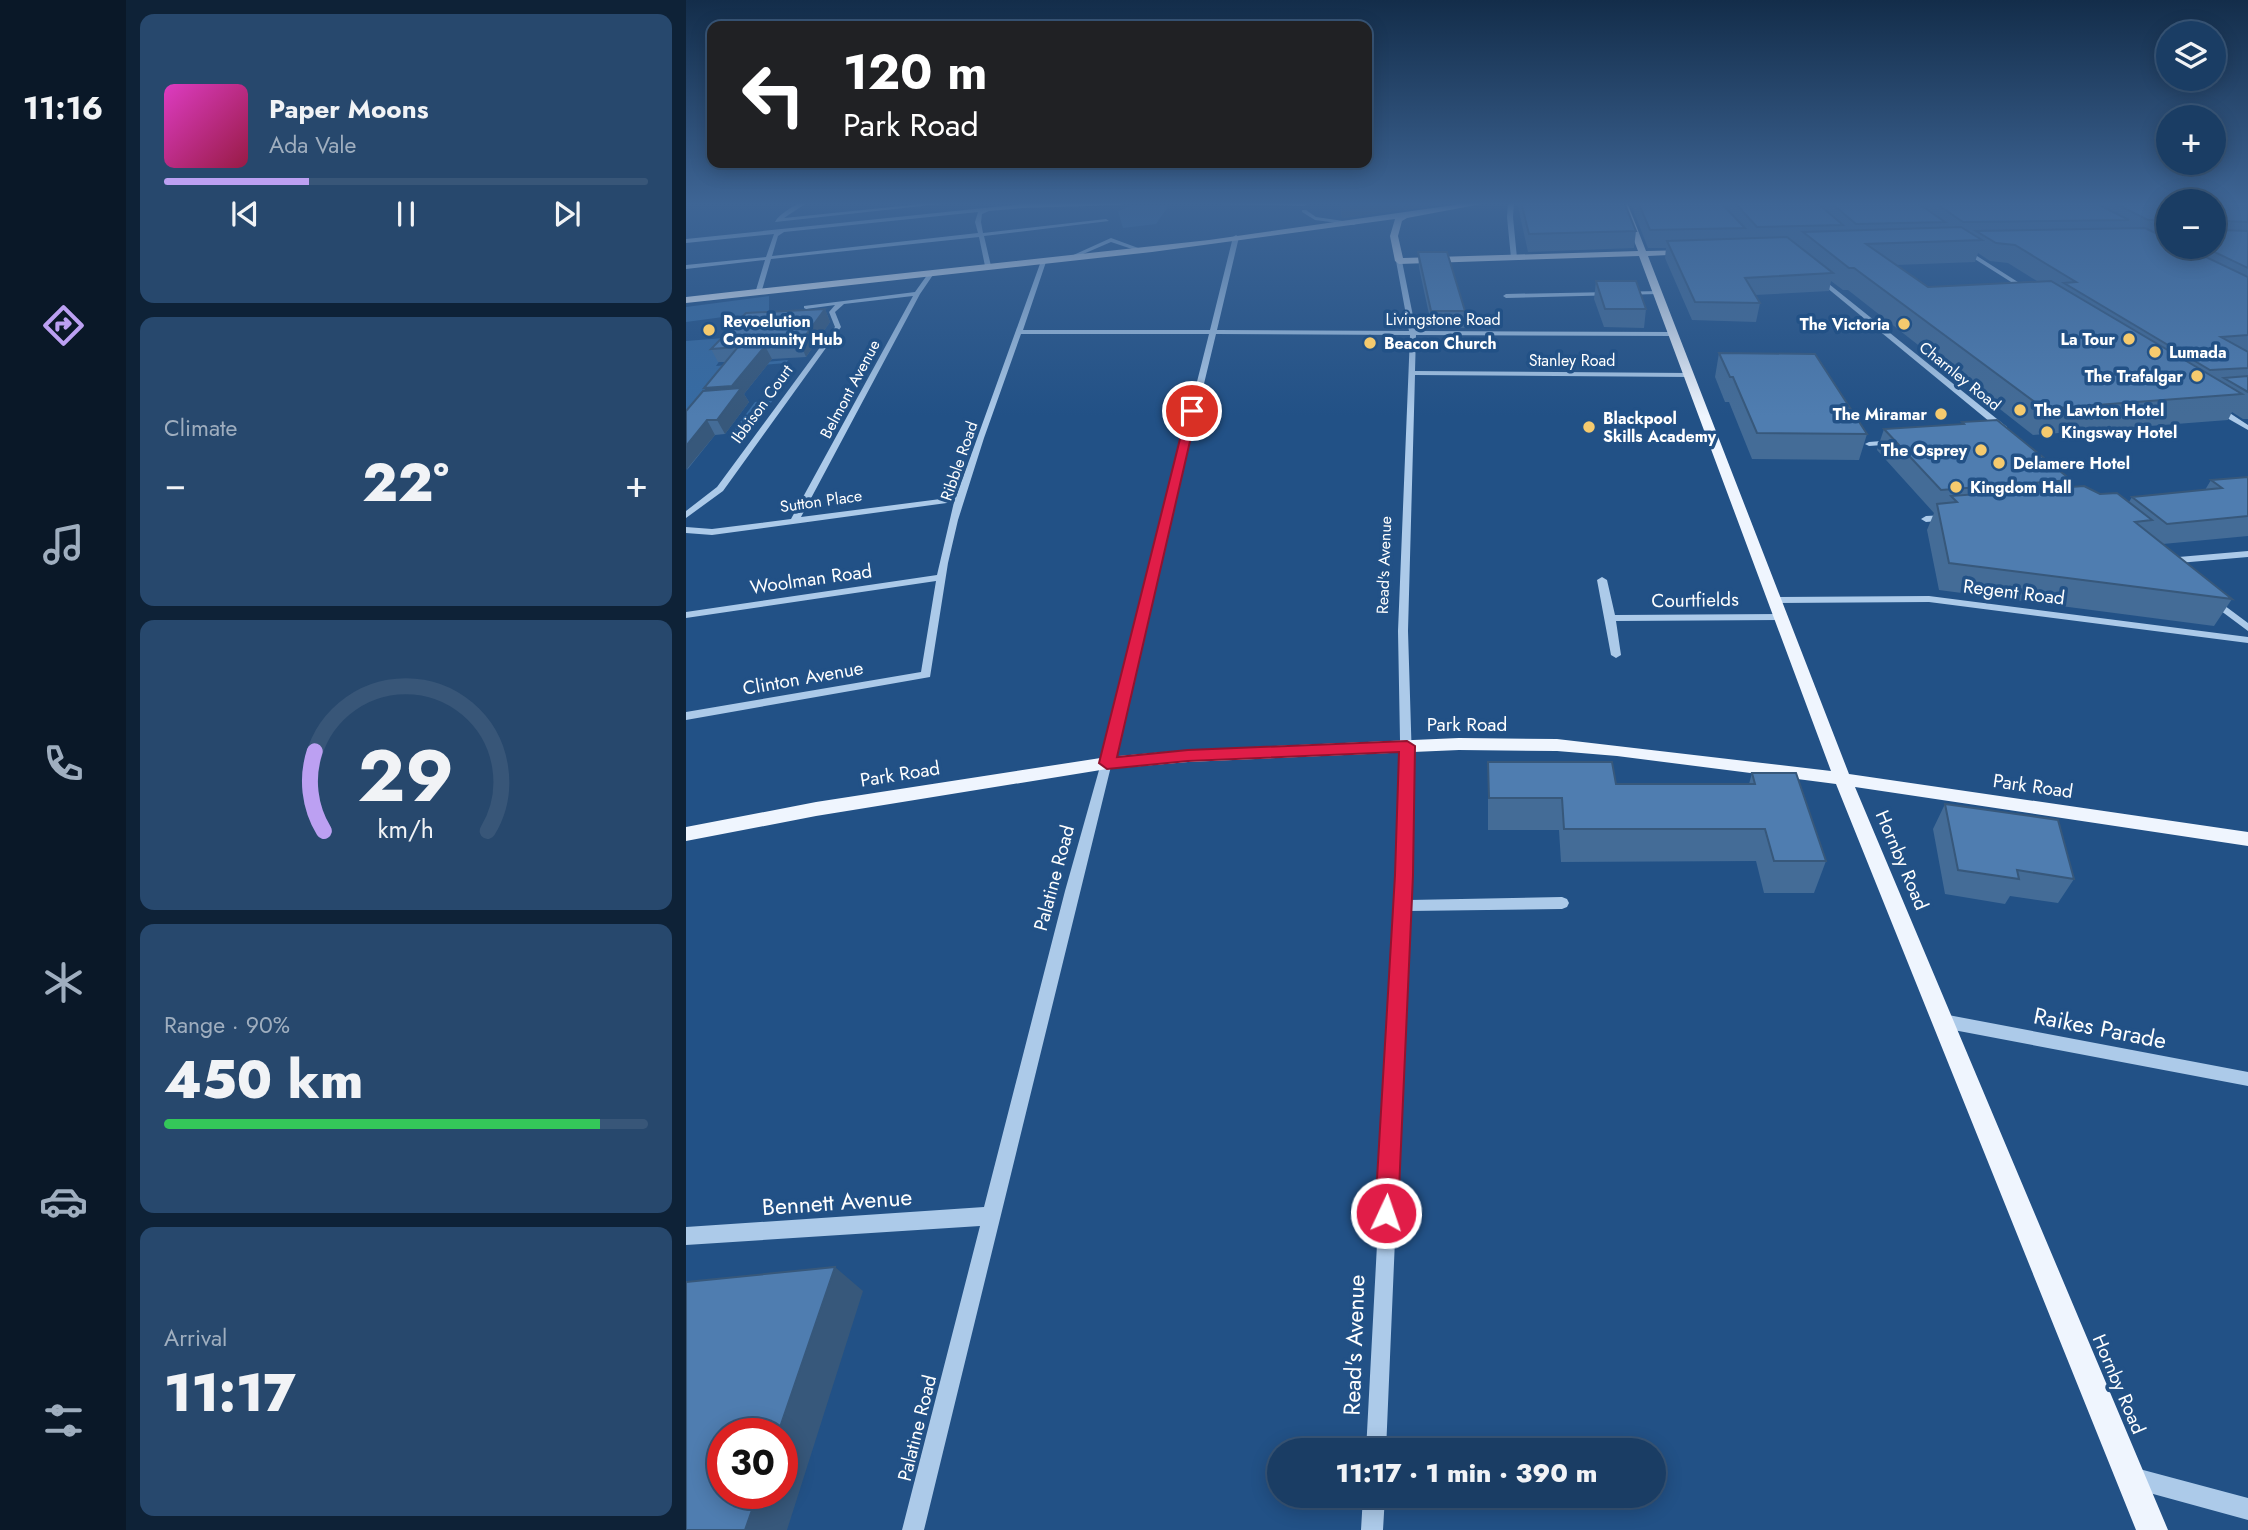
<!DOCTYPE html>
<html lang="en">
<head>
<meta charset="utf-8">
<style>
  body { margin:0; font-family:Jost,sans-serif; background:#27486d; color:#f1f3f6; height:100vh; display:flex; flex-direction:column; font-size:26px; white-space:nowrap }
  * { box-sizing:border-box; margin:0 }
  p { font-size:23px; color:#9faebf }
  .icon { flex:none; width:38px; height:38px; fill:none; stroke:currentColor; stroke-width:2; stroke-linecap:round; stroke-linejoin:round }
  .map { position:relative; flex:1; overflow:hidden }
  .details { display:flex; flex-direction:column; gap:14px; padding:14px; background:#0e2237; width:560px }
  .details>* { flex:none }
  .top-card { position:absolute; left:21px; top:21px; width:665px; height:147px; border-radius:14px; box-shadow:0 4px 18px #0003,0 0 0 2px #385678; background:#202124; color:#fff; overflow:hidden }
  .tools { position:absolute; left:1470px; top:21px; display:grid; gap:14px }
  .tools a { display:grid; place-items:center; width:70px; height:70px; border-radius:50%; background:#1a3d64; box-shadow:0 4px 18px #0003,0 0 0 2px #385678; font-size:35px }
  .speed { position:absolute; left:21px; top:1418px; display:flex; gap:14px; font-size:35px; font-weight:700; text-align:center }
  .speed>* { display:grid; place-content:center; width:91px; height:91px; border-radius:50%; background:#1a3d64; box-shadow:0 4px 18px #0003,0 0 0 2px #385678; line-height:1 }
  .speed .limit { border:10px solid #d22; background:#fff; color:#111 }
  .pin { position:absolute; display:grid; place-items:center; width:60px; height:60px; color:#fff; margin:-30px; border:4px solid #fff; border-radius:50%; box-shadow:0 2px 7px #0007 }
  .me { position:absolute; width:77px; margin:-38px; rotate:3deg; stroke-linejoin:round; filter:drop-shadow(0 0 5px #0008) }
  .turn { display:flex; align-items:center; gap:24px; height:147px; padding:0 21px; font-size:32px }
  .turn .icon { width:91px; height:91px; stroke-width:2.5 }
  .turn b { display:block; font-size:49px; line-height:60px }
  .big { font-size:52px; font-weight:800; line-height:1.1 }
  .details .card { flex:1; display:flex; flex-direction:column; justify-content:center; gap:10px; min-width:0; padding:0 24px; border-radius:14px; background:#27486d }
  .details .dial { align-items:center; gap:0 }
  .dial svg { height:182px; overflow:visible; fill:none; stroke:#385678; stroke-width:7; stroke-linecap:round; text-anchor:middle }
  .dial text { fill:#f1f3f6; stroke:none }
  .song { display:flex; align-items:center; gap:21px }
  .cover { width:84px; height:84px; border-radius:10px; background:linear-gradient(135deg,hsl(310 70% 55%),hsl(340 70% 35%)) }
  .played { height:7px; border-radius:4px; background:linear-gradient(90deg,#bca0f2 30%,#385678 30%) }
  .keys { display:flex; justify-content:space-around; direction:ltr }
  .heat { display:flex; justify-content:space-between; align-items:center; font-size:38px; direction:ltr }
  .charge { height:10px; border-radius:5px; background:linear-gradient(90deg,#34c759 90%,#385678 0) }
  .trip { position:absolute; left:581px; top:1438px; width:399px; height:70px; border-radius:35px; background:#1a3d64; box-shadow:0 4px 18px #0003,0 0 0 2px #385678; font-weight:800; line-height:70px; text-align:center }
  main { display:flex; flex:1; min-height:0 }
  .tabs { display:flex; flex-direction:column; width:126px; justify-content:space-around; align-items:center; background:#0a1828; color:#9faebf }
  .tabs .icon { width:49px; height:49px }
  .tabs .selected { color:#bca0f2 }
  .tabs b { font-size:32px; color:#f1f3f6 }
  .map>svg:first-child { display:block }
  .green { fill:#366ba3 }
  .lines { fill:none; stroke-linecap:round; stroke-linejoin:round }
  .minor { fill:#accae9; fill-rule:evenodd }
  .major { fill:#eff5fe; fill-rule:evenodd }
  .wall { fill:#446c97; fill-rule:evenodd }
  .shaded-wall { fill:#37587b }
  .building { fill:#4f7db0; stroke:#37587b; stroke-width:2 }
  .route { fill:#e11d48; stroke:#92132f; stroke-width:2 }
  .poi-dot { fill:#f5ca6e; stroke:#225186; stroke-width:2.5 }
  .labels { text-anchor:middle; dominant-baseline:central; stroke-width:7; stroke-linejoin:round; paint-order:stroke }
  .far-street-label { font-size:16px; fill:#fff; stroke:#225186 }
  .far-poi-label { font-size:16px; font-weight:bold; fill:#fff; stroke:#225186; text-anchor:start }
  .street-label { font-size:19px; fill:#fff; stroke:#225186 }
  .near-street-label { font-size:23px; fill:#fff; stroke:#225186 }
</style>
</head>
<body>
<main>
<nav class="tabs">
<b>11:16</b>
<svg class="icon selected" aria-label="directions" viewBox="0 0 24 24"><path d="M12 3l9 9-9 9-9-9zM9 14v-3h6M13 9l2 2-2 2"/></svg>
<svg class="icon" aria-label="music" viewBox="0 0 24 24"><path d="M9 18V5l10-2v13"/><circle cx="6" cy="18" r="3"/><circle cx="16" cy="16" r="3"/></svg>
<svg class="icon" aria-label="phone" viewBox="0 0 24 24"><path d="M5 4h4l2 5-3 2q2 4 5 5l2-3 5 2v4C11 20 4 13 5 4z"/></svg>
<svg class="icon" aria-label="climate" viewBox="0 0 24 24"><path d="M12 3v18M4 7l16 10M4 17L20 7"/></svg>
<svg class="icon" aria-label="car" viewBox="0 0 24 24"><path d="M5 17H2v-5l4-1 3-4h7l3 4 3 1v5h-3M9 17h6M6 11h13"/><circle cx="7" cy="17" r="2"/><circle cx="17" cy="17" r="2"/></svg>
<svg class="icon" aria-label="filters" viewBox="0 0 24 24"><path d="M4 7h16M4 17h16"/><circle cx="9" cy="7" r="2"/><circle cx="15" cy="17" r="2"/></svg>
</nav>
<section class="details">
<div class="card">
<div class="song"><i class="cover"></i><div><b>Paper Moons</b><p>Ada Vale</p></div></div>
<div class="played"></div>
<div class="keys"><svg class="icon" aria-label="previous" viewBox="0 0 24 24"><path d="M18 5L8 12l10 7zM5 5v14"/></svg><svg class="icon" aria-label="pause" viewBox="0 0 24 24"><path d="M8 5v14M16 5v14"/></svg><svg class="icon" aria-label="next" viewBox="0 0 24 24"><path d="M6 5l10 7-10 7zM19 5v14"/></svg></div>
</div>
<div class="card"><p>Climate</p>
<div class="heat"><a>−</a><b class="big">22°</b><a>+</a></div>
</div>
<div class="card dial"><svg viewBox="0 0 100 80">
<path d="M14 69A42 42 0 1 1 86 69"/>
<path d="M14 69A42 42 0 0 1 10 34" stroke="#bca0f2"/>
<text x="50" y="56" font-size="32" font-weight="700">29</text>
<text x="50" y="72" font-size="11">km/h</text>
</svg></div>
<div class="card"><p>Range · 90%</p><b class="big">450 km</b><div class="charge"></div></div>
<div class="card"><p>Arrival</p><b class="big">11:17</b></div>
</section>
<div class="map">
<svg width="1562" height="1530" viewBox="0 0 1562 1530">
  <rect width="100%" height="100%" fill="#225186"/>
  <path class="green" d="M447 205H483L470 224 437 228 432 211Z
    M83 296V320L134 316 143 320 59 325 60 322 37 317 0 322V307Z
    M50 337 30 366 102 360 100 363 54 367 0 439V341Z
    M87 400 64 431 46 433 69 402Z"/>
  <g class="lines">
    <path class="minor" d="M115 202H122L98 218 255 202H273L89 222C93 214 106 207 115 202Z
      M433 202 435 205 337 208 303 211 296 214 295 222 297 233 420 219 423 221 298 236 305 266 302 268 299 266 293 237 85 259 76 290 73 292 70 290 79 260 0 269V265L80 257 88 234 0 243V239L337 204ZM292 212 289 222 292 233 86 256 92 236 98 232Z
      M446 202 621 204 618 206Z
      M822 202H828L827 217 831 258 828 260 825 258 821 217Z
      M616 210H620L630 217 671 223 668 225 629 220 616 212Z
      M550 235 553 237 531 330 723 331 710 261 713 259 716 261 730 331 988 332 991 334 988 336 730 335 729 371 1003 373 1007 375 1003 377 729 375 722 631 727 794 723 900 876 897 881 899 883 903 881 907 876 909 723 911 700 1451H680L715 794 712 631 724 335 530 334C434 733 335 1131 238 1530H216L294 1226 0 1245V1227L298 1207 379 891 415 763 523 334H335L298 438 272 520 262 563 244 677 0 720V712L235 672 250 581 0 618V612L251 575 268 502 26 535 0 533V527L26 529 105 519 227 296 158 304 149 312 155 327 37 491 0 518V511L31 487 149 327 143 312 149 305 120 309 118 308V306L229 292 244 271 249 272 234 294 115 517 270 497 355 261 360 262 337 330H524L547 237Z
      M425 238 455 249 452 251 425 242 388 258 383 257Z
      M1278 248 1280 249 1346 291 1341 292 1276 251Z
      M1129 276H1133L1321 427V431H1315L1129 278Z
      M974 291 972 294 820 298 817 296 820 294Z
      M1527 406H1533L1562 425V430L1527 410Z
      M1208 440H1211V444L1183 446 1179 444 1183 442Z
      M1260 515 1263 516V520L1240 522 1235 519 1240 516Z
      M1562 551V557L1481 564 1476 561 1481 558Z
      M916 577 921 580 929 615 1095 614 1100 617 1095 620 930 621 935 655 930 658 925 655 911 580Z
      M1243 596 1562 637V643L1243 602 1088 603 1083 600 1088 597Z
      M1527 597 1562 623V631L1523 602V598Z
      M1257 1014 1562 1072V1086L1257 1028 1252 1026 1249 1021 1252 1016Z
      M1446 1467 1562 1498V1520L1438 1486 1435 1478 1438 1470Z
      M677 1496H699L697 1530H675Z"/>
    <path class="major" d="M789 202H806L721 218 716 221 712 236 717 258 952 251 933 202H941L960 251 1003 250 1007 252 1003 254 962 256 1163 774 1562 832V846L1169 787 1482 1530H1450L1150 784 931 756 871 751 773 750 502 762 421 769 130 816 0 841V827L130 802 421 757 502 750 773 738 871 739 1145 771 953 256 713 264 709 261 704 236 709 219 466 252 0 303V297L44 292 523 240Z"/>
  </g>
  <path class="wall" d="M654 202H772L717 210 715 202V210L656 218Z
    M831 202H938L950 231 948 248 842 252Z
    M944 202H1482V247H1528V202H1562V419H1557L1546 412 1542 420 1347 435 1162 290H1157L1145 281 1143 291 1069 295 1074 303 1070 322 1006 320 979 258 980 248H962ZM1292 253 1304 261 1322 263 1351 281 1242 287 1210 265 1289 262Z
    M732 252 779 311V328H746L733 268Z
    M910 281 960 309 958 328 918 327 908 299Z
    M139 309 144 322 120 357 86 359 58 394 63 402 39 434 29 435 1 470 19 391 18 388 40 362H32L25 349Z
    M1033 353 1181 434 1173 460 1066 459 1043 402H1039L1029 377Z
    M1276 422 1385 480 1382 487 1443 502 1446 497 1519 490 1525 480 1562 477V536L1477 544 1546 599 1528 626 1253 590 1241 530 1248 513 1191 450 1198 429 1276 424Z
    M802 762 930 784H1063L1066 773 1140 861 1128 893H1078L1070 861 875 862 873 830H802Z
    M1259 804 1388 879 1372 903 1324 896 1319 904 1259 894 1247 829Z"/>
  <path class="shaded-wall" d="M655 202H715V210L656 218Z
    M717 202H772L717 210Z
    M139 309 144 322 120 357 114 343Z
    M79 346 86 359 58 394 63 402 39 434 31 420 25 402 18 388Z
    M21 420 29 435 0 470V446Z
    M149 1267 177 1291 101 1530H59L72 1493H96V1433H92Z"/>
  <path class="building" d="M835 202H938L950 231 843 234Z
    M952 202H1034L1059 228 964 230Z
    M1048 202H1130L1157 225 1071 227Z
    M1144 202H1230L1259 222 1170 224Z
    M1248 202H1409V203L1443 220 1277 222Z
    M1426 202H1482V220H1462Z
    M1528 202H1562V222L1537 221 1534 223 1536 230 1562 231V268L1518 247H1528Z
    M1275 227 1296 240 1180 244 1242 287 1365 281 1556 394 1358 409 1168 268H1163L1117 232Z
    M1459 228 1482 239V247H1499L1562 277V335L1535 337 1562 352V368L1524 370 1378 283 1390 282 1329 245 1310 243 1290 231Z
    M1101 237 1147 273 1059 278 1074 303 1009 302 981 241Z
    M732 252H761L779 311H745Z
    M910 281H950L960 309H919Z
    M139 309 114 343 79 346 46 386 18 388 52 347 25 349 60 313Z
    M1033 353 1129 354 1181 434 1071 433 1047 377H1044Z
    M1562 376V392L1538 378Z
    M55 388 31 420H21L0 446V411L17 391Z
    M1311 420 1385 480 1255 490 1198 429 1278 424 1276 422Z
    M1562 477V516L1481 524 1446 497 1536 488 1525 480Z
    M1398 486 1414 494 1431 493 1466 520 1449 522 1546 599 1263 563 1251 504 1271 502 1265 496Z
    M802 762H926L930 784H1069L1066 773H1110L1140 861H1088L1079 829H878L876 798H803Z
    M1259 804 1372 820 1388 879 1331 870 1333 879 1272 870Z
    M149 1267 92 1433H37V1493H72L59 1530H0V1282Z"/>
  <linearGradient id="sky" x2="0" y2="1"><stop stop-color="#132d4a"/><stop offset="0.49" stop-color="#3e6595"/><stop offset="1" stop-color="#3e6595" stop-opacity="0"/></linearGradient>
  <rect width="1562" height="416" fill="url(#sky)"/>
  <path class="route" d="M506 408 511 411 431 757 502 750 721 741 729 746 727 875 712 1213 709 1221 700 1225 692 1221 689 1213 709 875 713 752 502 761 421 769 413 763 501 411Z"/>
  <g class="poi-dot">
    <circle cx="1218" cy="324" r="7"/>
    <circle cx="23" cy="330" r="7"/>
    <circle cx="1443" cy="339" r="7"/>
    <circle cx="684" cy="343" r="7"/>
    <circle cx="1469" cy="352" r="7"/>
    <circle cx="1511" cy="376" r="7"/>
    <circle cx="1334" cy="410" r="7"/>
    <circle cx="1255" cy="414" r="7"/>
    <circle cx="903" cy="427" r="7"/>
    <circle cx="1361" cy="432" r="7"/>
    <circle cx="1295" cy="450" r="7"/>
    <circle cx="1313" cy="463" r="7"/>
    <circle cx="1270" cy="487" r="7"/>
  </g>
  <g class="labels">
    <g class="far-street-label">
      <text x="757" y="319">Livingstone Road</text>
      <text x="886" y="360">Stanley Road</text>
      <text transform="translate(1274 376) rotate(39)">Charnley Road</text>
      <text transform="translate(164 389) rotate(-62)">Belmont Avenue</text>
      <text transform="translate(76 404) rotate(-54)">Ibbison Court</text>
      <text transform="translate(273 461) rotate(-71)">Ribble Road</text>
      <text transform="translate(135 501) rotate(-8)">Sutton Place</text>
      <text transform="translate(698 565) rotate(-88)">Read's Avenue</text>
    </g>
    <g class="far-poi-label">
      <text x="37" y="321">Revoelution<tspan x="37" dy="18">Community Hub</tspan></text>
      <text x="1204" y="324" text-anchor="end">The Victoria</text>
      <text x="1429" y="339" text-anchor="end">La Tour</text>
      <text x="698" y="343">Beacon Church</text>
      <text x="1483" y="352">Lumada</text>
      <text x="1497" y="376" text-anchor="end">The Trafalgar</text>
      <text x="1348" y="410">The Lawton Hotel</text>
      <text x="1241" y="414" text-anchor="end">The Miramar</text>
      <text x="917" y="418">Blackpool<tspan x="917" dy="18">Skills Academy</tspan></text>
      <text x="1375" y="432">Kingsway Hotel</text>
      <text x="1281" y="450" text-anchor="end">The Osprey</text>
      <text x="1327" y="463">Delamere Hotel</text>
      <text x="1284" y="487">Kingdom Hall</text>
    </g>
    <g class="street-label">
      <text transform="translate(125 579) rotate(-8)">Woolman Road</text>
      <text transform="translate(1328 592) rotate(7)">Regent Road</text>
      <text transform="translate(1009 600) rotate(-1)">Courtfields</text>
      <text transform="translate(117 678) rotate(-10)">Clinton Avenue</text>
      <text x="781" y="724">Park Road</text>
      <text transform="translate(214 774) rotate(-9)">Park Road</text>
      <text transform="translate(1347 786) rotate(8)">Park Road</text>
      <text transform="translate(1216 860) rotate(67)">Hornby Road</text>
      <text transform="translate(368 878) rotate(-75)">Palatine Road</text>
      <text transform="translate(1433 1384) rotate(67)">Hornby Road</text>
      <text transform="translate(231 1428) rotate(-76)">Palatine Road</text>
    </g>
    <g class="near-street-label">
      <text transform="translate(1414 1028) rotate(11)">Raikes Parade</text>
      <text transform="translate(151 1202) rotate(-4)">Bennett Avenue</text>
      <text transform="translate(668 1345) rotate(-88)">Read's Avenue</text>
    </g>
  </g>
</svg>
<div class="tools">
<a><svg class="icon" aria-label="layers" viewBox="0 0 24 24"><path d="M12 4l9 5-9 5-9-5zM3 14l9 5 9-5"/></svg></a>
<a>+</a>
<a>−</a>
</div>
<div class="speed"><div class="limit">30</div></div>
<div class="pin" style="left:506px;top:411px;background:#d93025"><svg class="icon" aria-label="arrive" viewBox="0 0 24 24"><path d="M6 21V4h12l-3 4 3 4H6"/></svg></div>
<svg class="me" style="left:700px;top:1213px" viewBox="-20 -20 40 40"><circle r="17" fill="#e11d48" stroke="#fff" stroke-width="3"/><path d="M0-11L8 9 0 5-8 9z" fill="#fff"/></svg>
<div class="trip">11:17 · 1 min · 390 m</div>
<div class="top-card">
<div class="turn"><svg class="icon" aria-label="left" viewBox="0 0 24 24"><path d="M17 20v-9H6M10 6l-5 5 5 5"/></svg><div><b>120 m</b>Park Road</div></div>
</div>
</div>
</main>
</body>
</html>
